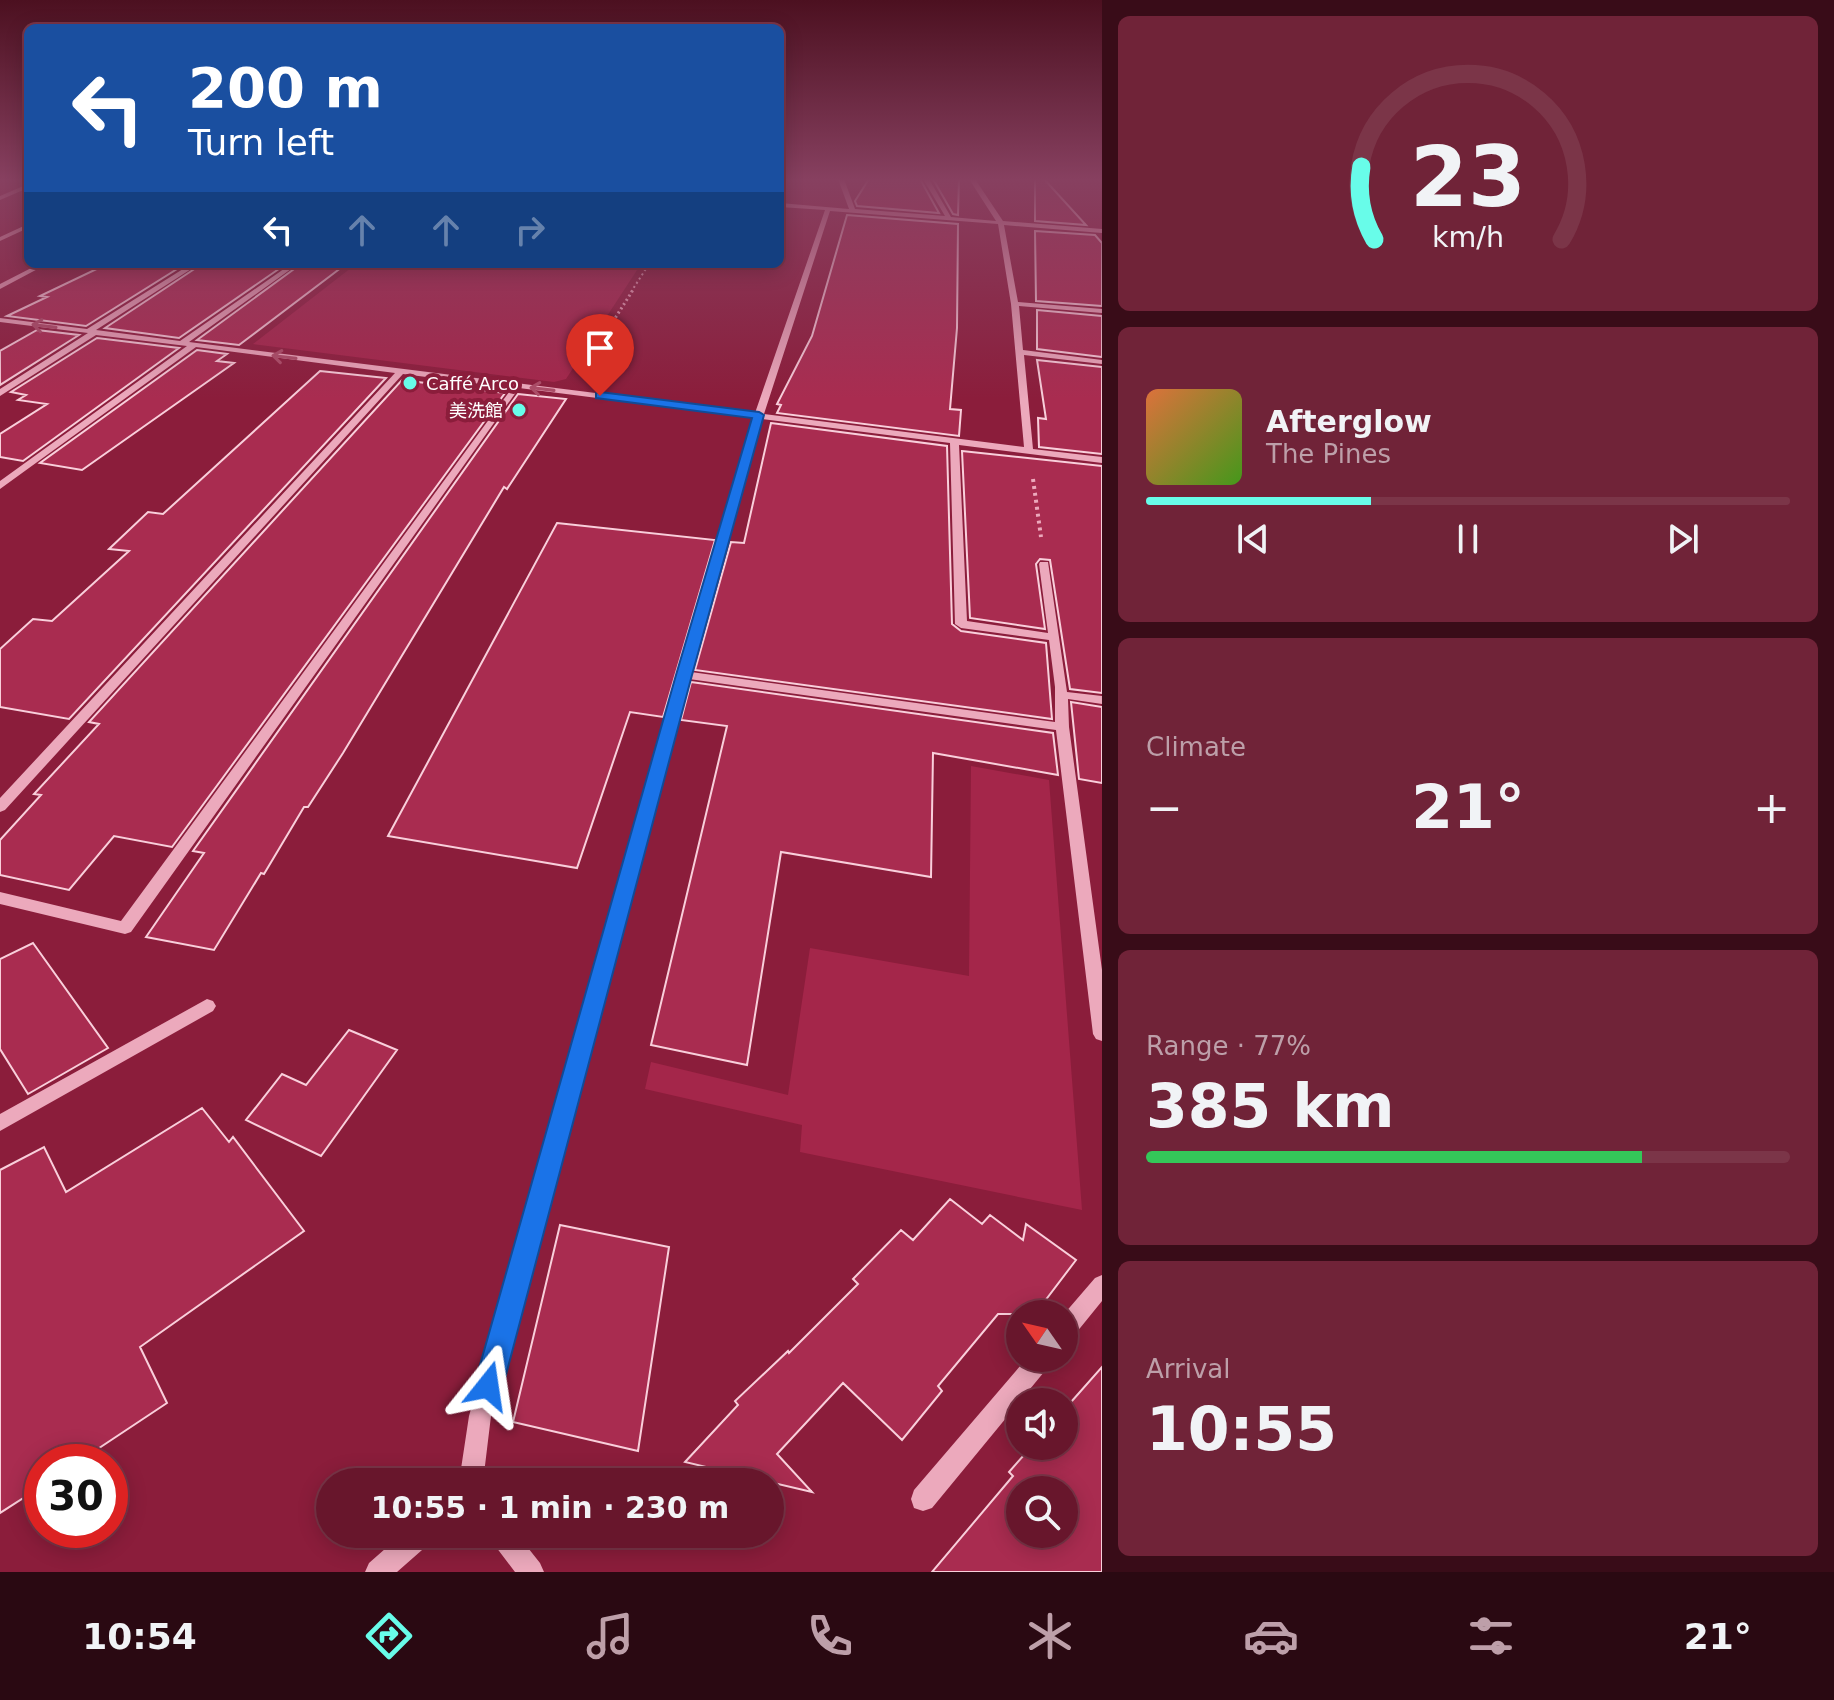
<!DOCTYPE html>
<html lang="en">
<head>
<meta charset="utf-8">
<style>
  body { margin:0; font-family:"DejaVu Sans","Noto Sans JP",sans-serif; background:#702338; color:#f1f3f6; height:100vh; display:flex; flex-direction:column; font-size:30px; white-space:nowrap }
  * { box-sizing:border-box; margin:0 }
  p { font-size:26px; color:#bd9fa9 }
  .icon { flex:none; width:44px; height:44px; fill:none; stroke:currentColor; stroke-width:2; stroke-linecap:round; stroke-linejoin:round }
  .map { position:relative; flex:1; overflow:hidden }
  .details { display:flex; flex-direction:column; gap:16px; padding:16px; background:#390c18; width:732px }
  .details>* { flex:none }
  .top-card { position:absolute; left:24px; top:24px; width:760px; height:244px; border-radius:12px; box-shadow:0 4px 20px #0003,0 0 0 2px #7b3548; background:#1a4fa0; color:#fff; overflow:hidden }
  .needle { width:52px; rotate:304deg }
  .tools { position:absolute; left:1006px; top:1300px; display:grid; gap:16px }
  .tools a { display:grid; place-items:center; width:72px; height:72px; border-radius:50%; background:#68162c; box-shadow:0 4px 20px #0003,0 0 0 2px #7b3548; font-size:40px }
  .speed { position:absolute; left:24px; top:1444px; display:flex; gap:16px; font-size:40px; font-weight:700; text-align:center }
  .speed>* { display:grid; place-content:center; width:104px; height:104px; border-radius:50%; background:#68162c; box-shadow:0 4px 20px #0003,0 0 0 2px #7b3548; line-height:1 }
  .speed .limit { border:12px solid #d22; background:#fff; color:#111 }
  .pin { position:absolute; display:grid; place-items:center; width:68px; height:68px; color:#fff; margin:-82px -34px; border-radius:50% 50% 50% 0; rotate:-45deg; box-shadow:0 0 8px #0007 }
  .pin .icon { rotate:45deg }
  .me { position:absolute; width:88px; margin:-44px; rotate:15deg; stroke-linejoin:round; filter:drop-shadow(0 0 6px #0008) }
  .turn { display:flex; align-items:center; gap:28px; height:168px; padding:0 32px; font-size:36px }
  .turn .icon { width:104px; height:104px; stroke-width:2.5 }
  .turn b { display:block; font-size:56px; line-height:68px }
  .lanes { display:flex; align-items:center; height:76px; padding:0 32px; background:#0003; justify-content:center; gap:40px; direction:ltr }
  .lanes .off { opacity:.35 }
  .big { font-size:60px; font-weight:600; line-height:1.1 }
  .details .widget { flex:1; display:flex; flex-direction:column; justify-content:center; gap:12px; min-width:0; padding:0 28px; border-radius:12px; background:#702338 }
  .details .dial { align-items:center; gap:0 }
  .dial svg { height:208px; overflow:visible; fill:none; stroke:#7b3548; stroke-width:7; stroke-linecap:round; text-anchor:middle }
  .dial text { fill:#f1f3f6; stroke:none }
  .song { display:flex; align-items:center; gap:24px }
  .cover { width:96px; height:96px; border-radius:12px; background:linear-gradient(135deg,hsl(20 70% 55%),hsl(100 70% 35%)) }
  .played { height:8px; border-radius:4px; background:linear-gradient(90deg,#68fce9 35%,#7b3548 35%) }
  .keys { display:flex; justify-content:space-around; direction:ltr }
  .heat { display:flex; justify-content:space-between; align-items:center; font-size:44px; direction:ltr }
  .charge { height:12px; border-radius:6px; background:linear-gradient(90deg,#34c759 77%,#7b3548 0) }
  .trip { position:absolute; left:316px; top:1468px; width:468px; height:80px; border-radius:40px; background:#68162c; box-shadow:0 4px 20px #0003,0 0 0 2px #7b3548; font-weight:600; line-height:80px; text-align:center }
  .tabs { display:flex; height:128px; justify-content:space-around; align-items:center; background:#2a0912; color:#bd9fa9 }
  .tabs .icon { width:56px; height:56px }
  .tabs .selected { color:#68fce9 }
  .tabs b { font-size:36px; color:#f1f3f6 }
  main { display:flex; flex:1; min-height:0 }
  .map>svg:first-child { display:block }
  .green { fill:#a4264a }
  .building { fill:#a92c50; stroke:#f9cfdb; stroke-width:2; fill-rule:evenodd }
  .lines { fill:none; stroke-linecap:round; stroke-linejoin:round }
  .path-far2 { stroke:#eca9bc; stroke-width:2; stroke-dasharray:2 3; stroke-linecap:butt }
  .path-far1 { stroke:#eca9bc; stroke-width:3; stroke-dasharray:2 3; stroke-linecap:butt }
  .path { stroke:#eca9bc; stroke-width:4; stroke-dasharray:3 4; stroke-linecap:butt }
  .minor { fill:#eca9bc; fill-rule:evenodd }
  .oneway { stroke:#ad4e68 }
  .route { fill:#1a73e8; stroke:#114b97; stroke-width:2 }
  .poi-dot { fill:#68fce9; stroke:#8b1d3b; stroke-width:3 }
  .labels { text-anchor:middle; dominant-baseline:central; stroke-width:8; stroke-linejoin:round; paint-order:stroke }
  .far-poi-label { font-size:18px; fill:#fff; stroke:#8b1d3b; text-anchor:start }
</style>
</head>
<body>
<main>
<div class="map">
<svg width="1102" height="1572" viewBox="0 0 1102 1572">
  <rect width="100%" height="100%" fill="#8b1d3b"/>
  <path class="green" d="M356 264H641L566 379 554 382 253 344Z
    M971 766 1049 780 1082 1210 800 1152 802 1125 645 1089 651 1062 788 1095 810 948 969 976Z"/>
  <path class="building" d="M869 179H920L939 213 857 206 855 201Z
    M933 179H959L958 215 953 214Z
    M1035 179H1044L1086 225 1035 221Z
    M847 215 958 224 957 328 950 409 961 410 959 436 777 413 781 405 777 404 812 336Z
    M1035 231 1095 235 1102 243V306L1036 301Z
    M107 264H185L86 326 7 316 47 297 40 296Z
    M202 264H286L179 338 105 328Z
    M301 264H346L239 345 197 340Z
    M1037 310 1102 316V357L1037 349Z
    M37 330 79 335 0 385V351Z
    M97 338 179 348 23 461 0 457V434L47 404 18 400 26 395 11 392Z
    M197 350 227 354 217 361 234 363 82 470 40 463Z
    M1037 360 1102 367V454L1039 447 1038 418 1046 419Z
    M320 371 386 378 69 719 0 707V649L33 619 52 621 129 551 109 549 148 512 163 514Z
    M402 380 505 393 172 847 114 836 69 890 0 875V840L41 795 34 794 99 724 89 722Z
    M518 394 566 399 507 489 504 487 343 753 308 807H304L264 874 261 873 214 950 146 937 204 853 193 851Z
    M771 423 947 446 952 624 961 631 1046 643 1052 719 695 670 731 542 744 543Z
    M962 451 1102 466V693L1070 689 1050 560 1040 559 1036 564 1045 629 970 618Z
    M557 523 715 540 663 717 630 712 577 868 388 836Z
    M691 682 1053 733 1058 775 933 753 931 877 781 852 747 1065 651 1045 727 726 681 720Z
    M1071 702 1102 707V783L1079 779Z
    M33 943 108 1048 28 1094 0 1049V959Z
    M349 1030 397 1050 321 1156 246 1120 282 1074 306 1085Z
    M202 1108 229 1142 233 1137 304 1231 140 1347 167 1403 78 1462H42V1486L0 1513V1170L44 1147 66 1192Z
    M950 1199 982 1224 990 1215 1023 1240 1026 1224 1076 1260 1035 1314H998L938 1386 942 1391 902 1440 843 1383 777 1454 812 1492 685 1462 738 1405 735 1401 788 1351 789 1353 858 1284 853 1279 901 1230 913 1240Z
    M560 1225 669 1247 638 1451 513 1422Z
    M1102 1367V1572H932L1013 1476 1009 1472 1032 1446H1064V1410ZM1020 1490H1064V1534H1020Z"/>
  <g class="lines">
    <path class="path-far2" d="M631 292 649 264"/>
    <path class="path-far1" d="M586 364 633 290"/>
    <path class="path" d="M1033 479 1041 537"/>
    <path class="minor" d="M838 179H844L855 209 945 216 923 179H929L951 217 996 221 969 179H975L1003 221 1102 229V233L1004 225 1018 302 1102 309V313L1019 306 1023 350 1102 360V364L1024 355 1033 449 1102 457V463L959 445 967 621 1048 633 1039 564 1040 562H1048L1067 692 1102 696V704L1068 699 1069 727 1102 970V1041L1096 1039 1093 1034 1056 730 689 679 491 1416 483 1482H459L469 1416 678 675 754 418 519 388 131 932 125 934 0 904V892L121 921 512 388 403 374 5 810 0 812V798L395 373 196 347 0 489V481L187 346 96 335 0 396V389L88 333 0 322V318L87 329 191 264H199L96 330 180 341 291 264H298L189 342 755 413 825 210 780 207V203L849 209ZM830 211 998 224 1011 304 1024 447 764 414ZM762 419 950 443 955 624 961 628 1049 640 1055 687V722L691 672Z
      M28 184V188L0 200V196Z
      M28 224V228L0 241V237Z
      M39 264H47L0 289V284Z
      M207 999 213 1001 216 1006 213 1011 0 1131V1114Z
      M1102 1275V1301L1072 1338 1064 1341V1314L1095 1278Z
      M1027 1358H1052L1049 1366 932 1508 923 1511 914 1508 911 1499 914 1490Z
      M402 1534H433L430 1543 397 1572H365L369 1563Z
      M490 1534H517L540 1563 544 1572H515L493 1543Z"/>
  </g>
  <defs><path id="oneway-shaft" d="M-6 0H5M1.5-3L5.5 0L1.5 3" fill="none" stroke-width="1.6" stroke-linecap="round" stroke-linejoin="round" transform="scale(2)"/></defs>
  <g class="oneway">
    <use href="#oneway-shaft" transform="translate(44 326) rotate(-173)"/>
    <use href="#oneway-shaft" transform="translate(284 357) rotate(-173)"/>
    <use href="#oneway-shaft" transform="translate(542 389) rotate(-173)"/>
  </g>
  <linearGradient id="sky" x2="0" y2="1"><stop stop-color="#4c1020"/><stop offset="0.45" stop-color="#874060"/><stop offset="1" stop-color="#874060" stop-opacity="0"/></linearGradient>
  <rect width="1102" height="399" fill="url(#sky)"/>
  <path class="route" d="M600 392 759 412 764 415 692 675 503 1386 499 1397 488 1401 478 1397 474 1386 676 675 752 418 596 398V393Z"/>
  <g class="poi-dot">
    <circle cx="410" cy="383" r="8"/>
    <circle cx="519" cy="410" r="8"/>
  </g>
  <g class="labels">
    <g class="far-poi-label">
      <text x="426" y="383">Caffé Arco</text>
      <text x="503" y="410" text-anchor="end">美洗館</text>
    </g>
  </g>
</svg>
<div class="tools">
<a><svg class="needle" viewBox="-14 -14 28 28"><path d="M0-13l5 13h-10z" fill="#e53935"/><path d="M0 13l5-13h-10z" fill="#bd9fa9"/></svg></a>
<a><svg class="icon" aria-label="sound" viewBox="0 0 24 24"><path d="M4 9h4l5-4v14l-5-4H4zM17 9q2 3 0 6"/></svg></a>
<a><svg class="icon" aria-label="search" viewBox="0 0 24 24"><circle cx="10" cy="10" r="6"/><path d="M15 15l6 6"/></svg></a>
</div>
<div class="speed"><div class="limit">30</div></div>
<div class="pin" style="left:600px;top:396px;background:#d93025"><svg class="icon" aria-label="arrive" viewBox="0 0 24 24"><path d="M6 21V4h12l-3 4 3 4H6"/></svg></div>
<svg class="me" style="left:488px;top:1386px" viewBox="-20 -20 40 40"><path d="M0-17L14 15 0 8-14 15z" fill="#1a73e8" stroke="#fff" stroke-width="4"/></svg>
<div class="trip">10:55 · 1 min · 230 m</div>
<div class="top-card">
<div class="turn"><svg class="icon" aria-label="left" viewBox="0 0 24 24"><path d="M17 20v-9H6M10 6l-5 5 5 5"/></svg><div><b>200 m</b>Turn left</div></div>
<div class="lanes"><svg class="icon" aria-label="left" viewBox="0 0 24 24"><path d="M17 20v-9H6M10 6l-5 5 5 5"/></svg><svg class="icon off" aria-label="ahead" viewBox="0 0 24 24"><path d="M12 20V5M6 11l6-6 6 6"/></svg><svg class="icon off" aria-label="ahead" viewBox="0 0 24 24"><path d="M12 20V5M6 11l6-6 6 6"/></svg><svg class="icon off" aria-label="right" viewBox="0 0 24 24"><path d="M7 20v-9h11M14 6l5 5-5 5"/></svg></div>
</div>
</div>
<section class="details">
<div class="widget dial"><svg viewBox="0 0 100 80">
<path d="M14 69A42 42 0 1 1 86 69"/>
<path d="M14 69A42 42 0 0 1 9 41" stroke="#68fce9"/>
<text x="50" y="56" font-size="32" font-weight="700">23</text>
<text x="50" y="72" font-size="11">km/h</text>
</svg></div>
<div class="widget">
<div class="song"><i class="cover"></i><div><b>Afterglow</b><p>The Pines</p></div></div>
<div class="played"></div>
<div class="keys"><svg class="icon" aria-label="previous" viewBox="0 0 24 24"><path d="M18 5L8 12l10 7zM5 5v14"/></svg><svg class="icon" aria-label="pause" viewBox="0 0 24 24"><path d="M8 5v14M16 5v14"/></svg><svg class="icon" aria-label="next" viewBox="0 0 24 24"><path d="M6 5l10 7-10 7zM19 5v14"/></svg></div>
</div>
<div class="widget"><p>Climate</p>
<div class="heat"><a>−</a><b class="big">21°</b><a>+</a></div>
</div>
<div class="widget"><p>Range · 77%</p><b class="big">385 km</b><div class="charge"></div></div>
<div class="widget"><p>Arrival</p><b class="big">10:55</b></div>
</section>
</main>
<nav class="tabs">
<b>10:54</b>
<svg class="icon selected" aria-label="directions" viewBox="0 0 24 24"><path d="M12 3l9 9-9 9-9-9zM9 14v-3h6M13 9l2 2-2 2"/></svg>
<svg class="icon" aria-label="music" viewBox="0 0 24 24"><path d="M9 18V5l10-2v13"/><circle cx="6" cy="18" r="3"/><circle cx="16" cy="16" r="3"/></svg>
<svg class="icon" aria-label="phone" viewBox="0 0 24 24"><path d="M5 4h4l2 5-3 2q2 4 5 5l2-3 5 2v4C11 20 4 13 5 4z"/></svg>
<svg class="icon" aria-label="climate" viewBox="0 0 24 24"><path d="M12 3v18M4 7l16 10M4 17L20 7"/></svg>
<svg class="icon" aria-label="car" viewBox="0 0 24 24"><path d="M5 17H2v-5l4-1 3-4h7l3 4 3 1v5h-3M9 17h6M6 11h13"/><circle cx="7" cy="17" r="2"/><circle cx="17" cy="17" r="2"/></svg>
<svg class="icon" aria-label="filters" viewBox="0 0 24 24"><path d="M4 7h16M4 17h16"/><circle cx="9" cy="7" r="2"/><circle cx="15" cy="17" r="2"/></svg>
<b>21°</b>
</nav>
</body>
</html>
